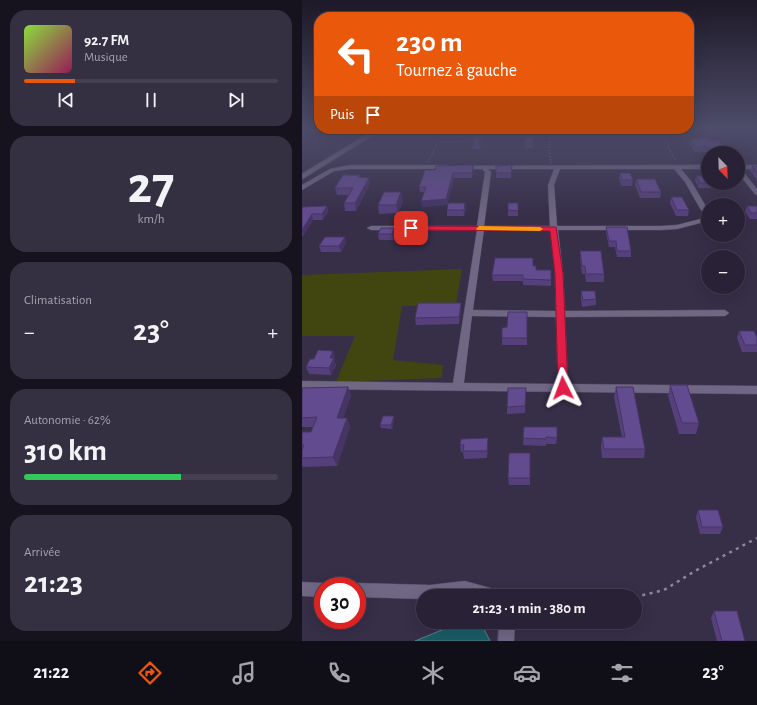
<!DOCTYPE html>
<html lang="fr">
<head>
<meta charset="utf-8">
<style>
  body { margin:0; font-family:"Alegreya Sans",sans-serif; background:#352f42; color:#f1f3f6; height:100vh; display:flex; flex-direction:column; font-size:15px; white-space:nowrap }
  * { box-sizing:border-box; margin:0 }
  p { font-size:13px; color:#a5a4ad }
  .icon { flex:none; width:22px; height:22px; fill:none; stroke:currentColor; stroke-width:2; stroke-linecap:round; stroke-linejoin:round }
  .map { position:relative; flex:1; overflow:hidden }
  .details { display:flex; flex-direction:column; gap:10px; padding:10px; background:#17131e; width:302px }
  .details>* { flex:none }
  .hud { position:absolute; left:12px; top:12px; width:380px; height:122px; border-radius:16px; box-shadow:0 4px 16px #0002,0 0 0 1px #453f51; background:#ea580c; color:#fff; overflow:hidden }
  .needle { width:26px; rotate:157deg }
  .fabs { position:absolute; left:399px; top:146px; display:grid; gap:8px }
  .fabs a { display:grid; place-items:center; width:44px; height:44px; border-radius:50%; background:#292236; box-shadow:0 4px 16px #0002,0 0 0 1px #453f51; font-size:20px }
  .speed { position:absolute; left:12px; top:577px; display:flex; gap:8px; font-size:20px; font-weight:700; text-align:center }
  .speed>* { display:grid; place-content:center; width:52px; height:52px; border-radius:50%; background:#292236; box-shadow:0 4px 16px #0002,0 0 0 1px #453f51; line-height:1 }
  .speed .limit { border:6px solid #d22; background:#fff; color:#111 }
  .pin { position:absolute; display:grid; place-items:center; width:34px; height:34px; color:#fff; margin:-17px; border-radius:8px; box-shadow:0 2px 6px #0006 }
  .me { position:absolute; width:44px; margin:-22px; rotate:357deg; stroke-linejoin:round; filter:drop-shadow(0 0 3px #0008) }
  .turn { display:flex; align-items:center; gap:14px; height:84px; padding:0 16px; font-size:18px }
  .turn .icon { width:52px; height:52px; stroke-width:2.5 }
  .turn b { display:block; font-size:28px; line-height:34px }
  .then { display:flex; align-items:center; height:38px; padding:0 16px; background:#0003; gap:8px; font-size:15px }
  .big { font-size:30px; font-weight:700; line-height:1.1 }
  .details .card { flex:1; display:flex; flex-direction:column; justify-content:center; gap:6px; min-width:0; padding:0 14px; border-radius:16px; background:#352f42 }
  .details .dial { align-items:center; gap:0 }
  .dial b { font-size:52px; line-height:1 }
  .song { display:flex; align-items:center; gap:12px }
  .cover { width:48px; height:48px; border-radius:6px; background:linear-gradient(135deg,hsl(90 70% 55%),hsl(330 70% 35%)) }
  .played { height:4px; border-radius:2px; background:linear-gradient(90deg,#ea580c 20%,#453f51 20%) }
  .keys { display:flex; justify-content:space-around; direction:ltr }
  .heat { display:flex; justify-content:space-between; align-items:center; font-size:22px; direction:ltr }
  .charge { height:6px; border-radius:3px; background:linear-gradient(90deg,#34c759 62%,#453f51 0) }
  .trip { position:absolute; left:114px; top:589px; width:226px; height:40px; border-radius:20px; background:#292236; box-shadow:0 4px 16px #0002,0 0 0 1px #453f51; font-weight:700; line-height:40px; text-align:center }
  .tabs { display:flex; height:64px; justify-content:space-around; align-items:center; background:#100e16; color:#a5a4ad }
  .tabs .icon { width:28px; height:28px }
  .tabs .selected { color:#ea580c }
  .tabs b { font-size:18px; color:#f1f3f6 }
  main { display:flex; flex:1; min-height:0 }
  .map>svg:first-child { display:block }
  .green { fill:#414611 }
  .water { fill:#1b5c66; stroke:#55818d }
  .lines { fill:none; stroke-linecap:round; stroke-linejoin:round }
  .minor-casing { stroke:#534c62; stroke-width:1 }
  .secondary-casing { stroke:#534c62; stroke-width:2 }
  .path-far1 { stroke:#8d869b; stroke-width:1; stroke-dasharray:1 2; stroke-linecap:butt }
  .path { stroke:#8d869b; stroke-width:2.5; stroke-dasharray:3 4.5; stroke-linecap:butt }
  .minor { fill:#6f6784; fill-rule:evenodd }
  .secondary { fill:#6f6784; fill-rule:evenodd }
  .wall { fill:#55407b }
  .shaded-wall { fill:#453464 }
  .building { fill:#634b8f; stroke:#453464 }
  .route { fill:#e11d48; stroke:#92132f }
  .slow { fill:#f59e0b }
</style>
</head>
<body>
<main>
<section class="details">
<div class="card">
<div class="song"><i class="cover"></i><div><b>92.7 FM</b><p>Musique</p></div></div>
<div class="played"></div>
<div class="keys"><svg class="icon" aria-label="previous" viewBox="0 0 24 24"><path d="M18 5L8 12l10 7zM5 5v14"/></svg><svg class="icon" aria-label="pause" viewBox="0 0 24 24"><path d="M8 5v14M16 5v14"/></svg><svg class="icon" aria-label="next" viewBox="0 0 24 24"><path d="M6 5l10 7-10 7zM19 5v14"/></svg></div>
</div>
<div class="card dial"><b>27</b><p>km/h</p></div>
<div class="card"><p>Climatisation</p>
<div class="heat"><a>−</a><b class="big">23°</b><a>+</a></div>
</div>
<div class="card"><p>Autonomie · 62%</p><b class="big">310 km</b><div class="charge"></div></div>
<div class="card"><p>Arrivée</p><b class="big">21:23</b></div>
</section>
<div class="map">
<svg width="455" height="641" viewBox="0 0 455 641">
  <rect width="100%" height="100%" fill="#372e48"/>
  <path class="green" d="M160 269 154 305 100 306 91 360 141 365 140 378 34 382 53 336H0V275Z"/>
  <path class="water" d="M152 625 182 629 188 641H113Z"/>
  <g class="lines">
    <defs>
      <path id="minor" d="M48 165H145L148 167 145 169H48L32 171 0 190V185L28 169Z
        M406 165V169H379L389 181 406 210V215L399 210 383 182 372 169H258L252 185 255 226H359L375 225 406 217V221L375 229 359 230H256L261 274 263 311 423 310 427 313 423 316 263 317 266 384 455 386V394L0 389V381L151 383 175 230H69L65 228 69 226H175L183 172 180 169H160L158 168V166ZM186 169H252L246 185 248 226H182L189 172ZM182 230H248L253 274 254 311 171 310ZM170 316 254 317 256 384 162 383Z
        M436 165H455V169H439L455 189V195L453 194 436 173Z
        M163 581 199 591 201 596H121V599L55 597V586H49L55 583 128 585Z
        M0 582 21 583 27 586H21V597L0 596Z
        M197 622H213L212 641H196Z"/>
      <path id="secondary" d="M74 129H81L0 179V174Z"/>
    </defs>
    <use href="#minor" class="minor-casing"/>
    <use href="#secondary" class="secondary-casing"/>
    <path class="path-far1" d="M248 129 247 149 249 163
      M359 129C364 140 367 151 374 161
      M177 140 194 136 195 129
      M126 162 136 142 174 140"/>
    <path class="path" d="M333 597 362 590 393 571 455 538"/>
    <use href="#minor" class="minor"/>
    <use href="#secondary" class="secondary"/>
  </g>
  <path class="wall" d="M179 137V142L178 149H171V144Z
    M223 137H231V148H223Z
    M388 138 409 140 426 153H407L406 152H393L387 143Z
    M210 165 209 178H194V173Z
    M450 166H455V180L448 171Z
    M133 170H172L170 178H152L145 205 120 207 122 192H118L117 187Z
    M318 173 331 180 330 186H319L317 178Z
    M58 175V177L68 184 54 211H43L42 203 47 195H35L33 188Z
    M394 176H406V183H424L423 188H397L393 181Z
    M334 179 359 192 358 198H338L333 185Z
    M369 197 387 210 386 216H374L368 203Z
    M101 201 96 213 77 214 76 205Z
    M163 203 164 209 162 216H145V210Z
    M216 203V216H206V210Z
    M25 206 26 212 21 220H11L1 236H0V207Z
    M445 206H455V219H448L443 212Z
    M304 227 329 251V257H315L313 247H307L304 233Z
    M92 228 93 234 91 240H77L76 234Z
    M44 243 39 252H19L17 246Z
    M278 251 302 274V282H284L283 274H280L278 258Z
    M231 266 234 270 249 280V286L221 285V281H191L190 275Z
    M279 291 294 299V305L280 307 279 298Z
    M159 303V309L157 324 114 325 113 318Z
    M225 312V345H200V338Z
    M437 331 455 337V352H440L435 338Z
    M33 358 32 360 34 365 29 375 7 374 4 367 12 359Z
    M368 385 397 423 394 434H377L366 396Z
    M46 387 49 396 41 418H45L48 427 35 466 1 467 0 465V432H9L11 427H0V388Z
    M314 387 343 449 342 458H300L299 447 300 437H320L312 397Z
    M224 388 223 413 205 414V407Z
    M92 419 90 429 79 428 78 425Z
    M222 427 255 438 254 444H244V446L221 445Z
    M158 445H186L185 458 162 459 161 452H159Z
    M228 453V485H207L206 478Z
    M396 510 421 527 418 534H398L394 517Z
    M412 611 443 641H415L409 618Z"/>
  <path class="shaded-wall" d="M179 137V142L178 149 177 144Z
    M171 165 172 170 170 178V173Z
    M151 173 152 178 145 205 120 207 119 201Z
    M67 178 68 184 54 211 53 203Z
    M99 192 101 201 96 213 94 205Z
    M163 203 164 209 162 216V210Z
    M25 206 26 212 21 220 20 214Z
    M10 214 11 220 1 236 0 230Z
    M92 228 93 234 91 240 90 234Z
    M43 237 44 243 39 252 37 246Z
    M159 303V309L157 324V317Z
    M31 351 33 358 32 360 34 365 29 375 27 368 28 358Z
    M46 387 49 396 38 428 35 418Z
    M92 416V419L90 429 89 425Z
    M45 418 48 427 35 466 31 457Z
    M186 438V445L185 458V451Z"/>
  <path class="building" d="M172 137H179L177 144H171Z
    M223 137H231V143H223Z
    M388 138H407L409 140H417L426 153H411L407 147H393Z
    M171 165 170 173H151L144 199 119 201 124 187H117L123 170H133L134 166Z
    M210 165 209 173H194V166Z
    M450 166H455V173Z
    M318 173H328L331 180H320Z
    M41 175H58L56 177 67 178 53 203H42L51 188H33Z
    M394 176H406V183H398Z
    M334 179H353L359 192H339Z
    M82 192H99L94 205H76Z
    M369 197H380L387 210H375Z
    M146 203H163L162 210H145Z
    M206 203H216V211L206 210Z
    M25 206 20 214H10L0 230V207Z
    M445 206H455V213H449Z
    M304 227H325L329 251H315L314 241H307Z
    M79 228H92L90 234H76Z
    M23 237H43L37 246H17Z
    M278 251H299L302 274H284L283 266H280Z
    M193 258H231V266H234V270H249V280L221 279V275H190Z
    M279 291H293L294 299 281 300Z
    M116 303H159L157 317 113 318Z
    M206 312H225V338H200V328L205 327Z
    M437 331H452L455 337V345H443Z
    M16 350 31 351 28 358H32L27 368 4 367 8 359H12Z
    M368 385H385L397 423H380Z
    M46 387 35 418H45L31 457 0 458V450L2 445H0V432H9L15 417 0 418V388Z
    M314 387H331L343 449H302L300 437H323Z
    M206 388H224L223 406 205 407Z
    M81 416H92L89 425H78Z
    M222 427H255V438L244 437V439L221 438Z
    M186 438 185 451H161L162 445H158L159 439Z
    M207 453H228V478H206Z
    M396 510H416L421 527H400Z
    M412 611H435L443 641H420Z"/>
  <linearGradient id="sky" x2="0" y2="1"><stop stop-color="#1e1928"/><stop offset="0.59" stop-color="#4d4c6a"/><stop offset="1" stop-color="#4d4c6a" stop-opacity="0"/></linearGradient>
  <rect width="455" height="218" fill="url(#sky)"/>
  <path class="route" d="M107 226 254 227 261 274 266 388 265 390H257L256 388 253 274 248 231 109 230 107 229Z"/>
  <path class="slow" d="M177 226 238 227 241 229 238 231 175 230 174 229Z"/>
</svg>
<div class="fabs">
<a><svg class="needle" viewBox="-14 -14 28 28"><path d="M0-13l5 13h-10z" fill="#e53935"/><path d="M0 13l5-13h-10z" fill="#a5a4ad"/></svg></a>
<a>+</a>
<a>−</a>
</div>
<div class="speed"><div class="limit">30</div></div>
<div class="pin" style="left:109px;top:228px;background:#d93025"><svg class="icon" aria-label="arrive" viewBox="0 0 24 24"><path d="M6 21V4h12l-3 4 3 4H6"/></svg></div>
<svg class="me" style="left:261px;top:388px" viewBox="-20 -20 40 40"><path d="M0-17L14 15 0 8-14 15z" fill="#e11d48" stroke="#fff" stroke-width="4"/></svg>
<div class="trip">21:23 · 1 min · 380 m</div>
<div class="hud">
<div class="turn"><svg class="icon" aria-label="left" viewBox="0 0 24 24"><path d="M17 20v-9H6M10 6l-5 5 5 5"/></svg><div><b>230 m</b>Tournez à gauche</div></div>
<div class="then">Puis<svg class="icon" aria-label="arrive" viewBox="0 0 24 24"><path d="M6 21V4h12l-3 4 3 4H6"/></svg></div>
</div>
</div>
</main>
<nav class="tabs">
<b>21:22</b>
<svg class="icon selected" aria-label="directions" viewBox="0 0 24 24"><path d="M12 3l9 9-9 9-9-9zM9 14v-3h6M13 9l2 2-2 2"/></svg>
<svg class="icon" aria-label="music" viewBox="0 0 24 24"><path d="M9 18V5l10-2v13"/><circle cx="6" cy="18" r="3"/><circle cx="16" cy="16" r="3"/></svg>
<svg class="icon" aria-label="phone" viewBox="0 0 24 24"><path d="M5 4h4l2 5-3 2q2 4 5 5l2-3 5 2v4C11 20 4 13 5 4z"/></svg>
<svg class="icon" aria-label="climate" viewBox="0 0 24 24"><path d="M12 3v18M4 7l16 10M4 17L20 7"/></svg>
<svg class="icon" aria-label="car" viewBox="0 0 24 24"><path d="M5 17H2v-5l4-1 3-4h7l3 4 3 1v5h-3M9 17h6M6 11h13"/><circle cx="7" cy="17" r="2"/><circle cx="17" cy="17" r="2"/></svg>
<svg class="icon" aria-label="filters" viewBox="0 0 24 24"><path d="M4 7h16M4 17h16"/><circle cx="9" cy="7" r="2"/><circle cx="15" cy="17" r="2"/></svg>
<b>23°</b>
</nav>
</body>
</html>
